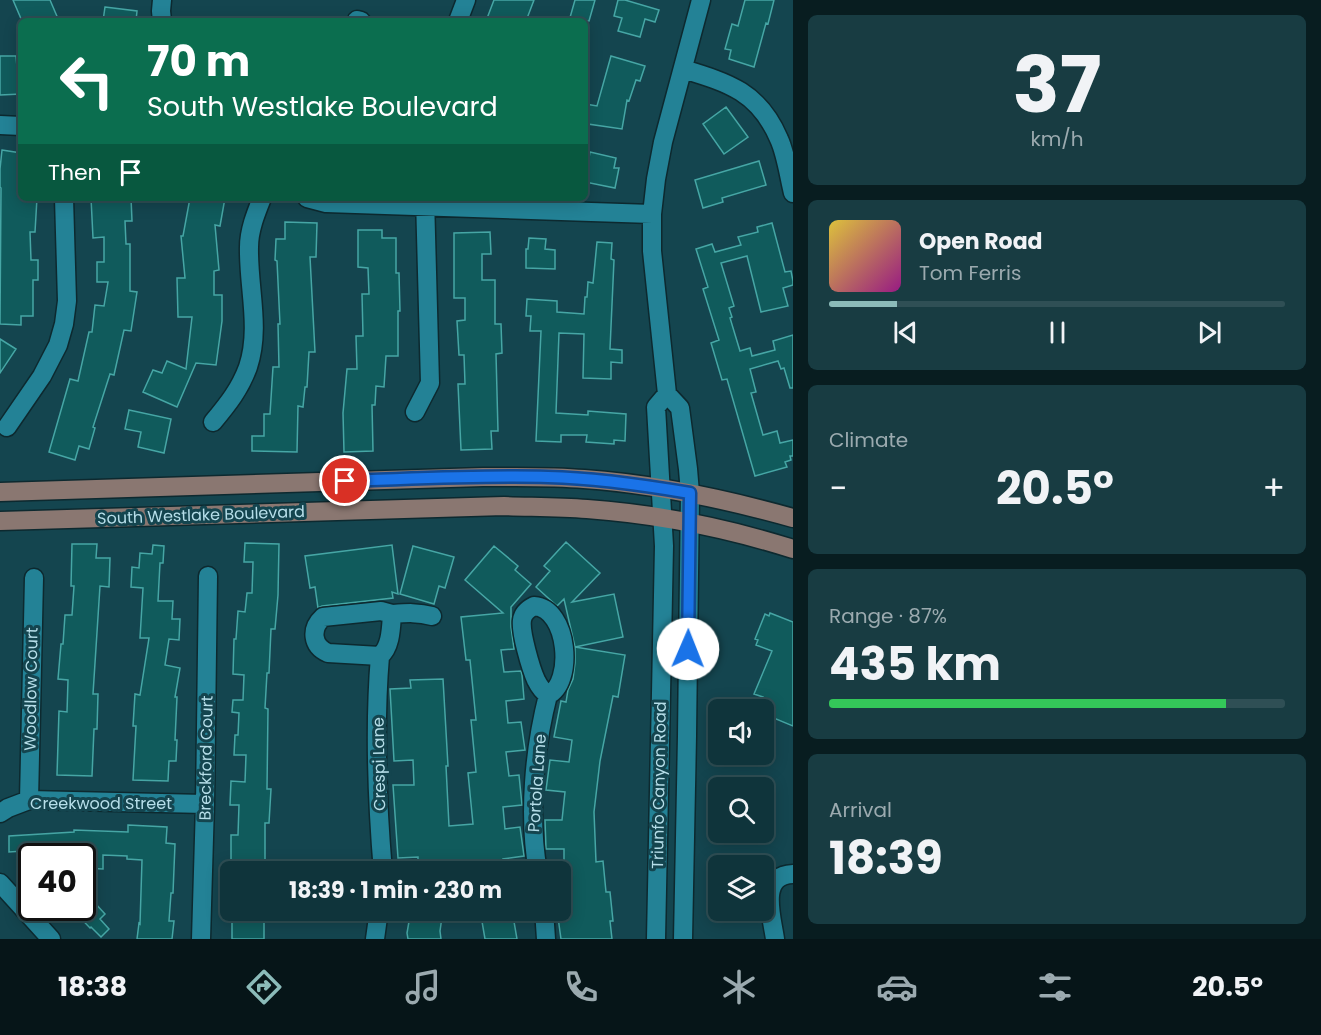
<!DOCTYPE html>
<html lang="en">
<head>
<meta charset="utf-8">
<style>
  body { margin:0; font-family:Poppins,sans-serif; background:#183c42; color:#f1f3f6; height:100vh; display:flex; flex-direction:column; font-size:22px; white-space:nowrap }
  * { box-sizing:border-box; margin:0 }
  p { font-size:20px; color:#9baaaf }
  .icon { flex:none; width:33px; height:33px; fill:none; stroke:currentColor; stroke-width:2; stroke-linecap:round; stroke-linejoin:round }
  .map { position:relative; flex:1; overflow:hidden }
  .side { display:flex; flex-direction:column; gap:15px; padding:15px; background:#081d20; width:528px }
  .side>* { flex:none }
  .hud { position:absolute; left:18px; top:18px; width:570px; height:183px; border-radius:9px; box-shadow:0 3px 15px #0003,0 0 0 2px #2f4f55; background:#0b6e4f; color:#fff; overflow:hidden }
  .tools { position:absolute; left:708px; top:699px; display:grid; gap:12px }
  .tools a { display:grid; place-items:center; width:66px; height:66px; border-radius:9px; background:#0f343b; box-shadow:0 3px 15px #0003,0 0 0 2px #2f4f55; font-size:30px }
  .speed { position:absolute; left:18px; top:843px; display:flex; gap:12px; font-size:30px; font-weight:700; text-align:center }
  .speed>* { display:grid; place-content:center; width:78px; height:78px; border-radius:50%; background:#0f343b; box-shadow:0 3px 15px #0003,0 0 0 2px #2f4f55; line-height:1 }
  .speed .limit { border:3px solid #111; border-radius:9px; background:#fff; color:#111 }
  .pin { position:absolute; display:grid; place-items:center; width:51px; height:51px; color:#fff; margin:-26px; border:3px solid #fff; border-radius:50%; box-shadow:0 2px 6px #0007 }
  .me { position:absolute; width:66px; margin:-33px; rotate:1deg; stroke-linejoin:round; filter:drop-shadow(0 0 4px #0008) }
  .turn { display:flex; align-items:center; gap:21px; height:126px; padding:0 30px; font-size:27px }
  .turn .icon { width:78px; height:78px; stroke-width:2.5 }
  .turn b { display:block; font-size:42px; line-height:51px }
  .then { display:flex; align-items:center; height:57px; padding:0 30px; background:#0003; gap:12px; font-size:22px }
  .big { font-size:45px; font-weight:700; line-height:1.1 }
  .side .card { flex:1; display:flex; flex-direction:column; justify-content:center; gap:9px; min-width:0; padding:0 21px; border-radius:9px; background:#183c42 }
  .side .dial { align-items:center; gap:0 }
  .dial b { font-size:78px; line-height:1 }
  .song { display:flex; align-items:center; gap:18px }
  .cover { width:72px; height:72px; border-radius:9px; background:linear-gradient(135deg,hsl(50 70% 55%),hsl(310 70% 35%)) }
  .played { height:6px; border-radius:3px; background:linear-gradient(90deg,#8bbbb9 15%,#2f4f55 15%) }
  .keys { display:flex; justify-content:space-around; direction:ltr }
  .heat { display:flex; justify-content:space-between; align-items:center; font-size:33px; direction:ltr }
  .charge { height:9px; border-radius:4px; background:linear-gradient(90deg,#34c759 87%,#2f4f55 0) }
  .trip { position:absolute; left:220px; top:861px; width:351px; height:60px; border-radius:9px; background:#0f343b; box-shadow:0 3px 15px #0003,0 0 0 2px #2f4f55; font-weight:700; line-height:60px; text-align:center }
  .dock { display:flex; height:96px; justify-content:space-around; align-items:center; background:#061518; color:#9baaaf }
  .dock .icon { width:42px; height:42px }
  .dock .active { color:#8bbbb9 }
  .dock b { font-size:27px; color:#f1f3f6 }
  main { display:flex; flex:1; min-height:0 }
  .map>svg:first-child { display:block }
  .building { fill:#105b5c; stroke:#46a6a5; stroke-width:1.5 }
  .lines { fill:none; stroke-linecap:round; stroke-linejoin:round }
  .minor-casing { stroke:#0d292f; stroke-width:21 }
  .major-casing { stroke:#0d292f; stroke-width:21 }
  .minor { stroke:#238296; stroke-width:18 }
  .major { stroke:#8a7771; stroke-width:18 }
  .route-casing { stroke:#114b97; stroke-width:15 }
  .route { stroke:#1a73e8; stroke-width:10 }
  .labels { text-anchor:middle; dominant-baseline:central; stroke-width:6; stroke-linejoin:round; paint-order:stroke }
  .street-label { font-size:16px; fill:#b6dee9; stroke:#14454f }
</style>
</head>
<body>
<main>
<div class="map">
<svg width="793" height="939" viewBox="0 0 793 939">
  <rect width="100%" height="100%" fill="#14454f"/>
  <path class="building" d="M13 0H50L59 21H22Z
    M494 0H534L526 21H486Z
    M575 0H595L589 21H569Z
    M618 0H625L659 10 655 22 645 19 640 37 618 31 622 18 614 16Z
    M745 0H774L768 24 766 23 754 67 729 59 731 50 725 49 732 24 738 26Z
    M105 7 137 11 136 21H103Z
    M0 56H16L17 67H21V94L0 95Z
    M611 56 645 66 640 81 636 80 629 101 627 100 622 129 588 124 589 116 585 115V104L597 106Z
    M726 107 748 137 724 154 703 124Z
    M2 150 21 153V198H37L35 232H30L31 260H38V280H33V316H21V325L0 324 1 188 0 187V169Z
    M590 152 616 158 614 168H619L615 188 585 182Z
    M759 161 766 185 722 198 723 202 703 208 695 180Z
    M91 198H131L132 221H125L126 244H130V291L137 292 131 331 124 330 114 375 110 374 93 427 95 428 89 449 79 446 75 460 49 452 70 379 78 381 89 332H92L95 305 104 306 108 282H97V262H104V237L93 238Z
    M190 198H225L220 226 215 225 219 270 214 271V295H222V321L216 365 196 363 177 407 143 392 153 370 162 373 167 361 186 369 192 317H178L177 278H185L181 236H183Z
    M285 222 317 223 316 257H310L315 352H309L307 387H305L303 407 298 406 297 452 252 451V436H264V414H270L273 367H279L278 324H280L277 261 275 260 276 239H285Z
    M772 223 785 272 791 271 793 281V285L783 288 788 306 761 312 747 256 721 263 734 306 729 308 732 317 730 318 740 351 750 348 752 356 775 350 773 341 793 335V388H790L784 368 781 369 778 361 750 369 756 392 751 393 763 435 777 431 780 443 793 440V456H790L791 460 785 462 787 467 755 476 727 379 722 380 711 343 719 340 703 289 708 287 696 249 712 244 715 252 741 245 738 237 758 232 757 227Z
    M358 230H382V238H396V273H399L400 311H398V356H386L384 387 376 386 375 405H372L373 451 344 452 343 413 347 369H357L356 336H363L362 294H369L368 268 358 267Z
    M490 232 491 254H482V280H495V324H501L502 353 496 354 498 431H491L492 449 461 450 458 384H465L464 355H459L457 321 465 320V298H454V233Z
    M529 238 546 239 545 249 555 250V269L526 268V249H528Z
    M597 242 612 243 611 259 614 260 610 349 622 350V363L611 362V379L583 378 584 334 559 333 556 413 588 415V411L626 414 625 441 614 440V444L586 442 587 435H561V442L536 441 541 331H530L531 316H526L527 299 557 301V312L584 314 585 297H587L588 282 593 283Z
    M0 339 16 349 0 373Z
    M129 410 171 419 164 453 138 447 141 432 125 429Z
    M566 542 600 573 572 602 614 594 623 637 575 647 625 655 618 697 613 696 600 761 594 812 596 862 603 861 606 892H610L613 921H610L612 939H561L557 910H561V873H564V849H546L545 820H562L565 792 546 790 550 760 569 762 572 740 554 737 561 701 566 702 568 690 573 679 575 663V647L564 599 557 606 536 587 550 571 544 566Z
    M245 543 279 544 278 595 275 629H271L269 673H267L265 708 268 709 267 789H271L269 823H265V867L231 866V835H238L239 805H230L231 781 245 782 246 755H234L235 735H238L239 713 232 712 233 700H243L244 675 233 674 234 639H236L238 611 245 612 247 593H252L253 562H244Z
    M72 544H97L96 558H110L109 587 100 586 93 694H98L97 729H94L92 776 57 775 59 711 67 712 68 680 58 679 61 644H63L65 615H72L74 586H71Z
    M153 545 164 546 163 563H160L158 601H173L172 619H180L179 640 169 639 165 665 180 668 175 697H177L175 740H177L176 761H169L168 781 133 780 136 726H133L135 694 140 695 149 638H140L143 588 131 587 132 567 139 568 140 553 152 554Z
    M392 545 398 594 392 592 393 598 322 606 318 608 315 587 310 588 305 556Z
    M413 546 454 557 445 588 439 586 434 604 400 594Z
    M494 546 518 566 515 570 531 584 511 607V627L514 649 501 650 504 672 521 671 522 675 524 699 506 701 508 723 521 722 525 750 506 752 509 776 519 775 522 805 503 807 505 829 520 827 524 856 503 859 504 865 472 869 471 862 418 864V857L398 858 393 785H414L413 760 394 761 390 689 411 688 410 680 443 679 448 766H446L449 826 473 824 468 773 476 772 471 720H476L470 660H466L461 617 503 613 465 580Z
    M770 613 793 622V726L764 714V710H757L763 697 754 694 772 651 756 645 758 640 755 639 765 614 769 616Z
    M128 825 167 827 166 843 175 844 173 893H171L169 921H174L172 939H137L139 923 140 924 142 860 127 859V856L103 855V869L82 868V856H23V851L9 852V836L74 832V830L128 832Z
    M82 889 105 914 100 919 109 929 101 937 91 927 90 928 71 908H82Z
    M232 910H264V939H232Z
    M411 910H443L440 931 441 939H408L407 933Z
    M480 910H512L517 939H485Z"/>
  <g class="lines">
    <defs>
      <path id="minor" d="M357 20 361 21
        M162 21 161 11 162 0
        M458 21 466 0
        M683 69C729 83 759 92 779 139 786 154 789 177 793 193
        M0 125 21 126
        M307 198 326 203 652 214
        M415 412 430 383 425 198
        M213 422C228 404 240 389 248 367 261 328 248 287 249 247 249 230 256 213 262 198
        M7 427 42 376 58 345 64 324 67 301 64 198
        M534 606C569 608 574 684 548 695 542 691 539 686 536 680 531 669 520 632 522 620 523 613 528 609 534 606Z
        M381 611 392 614C391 628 391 647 380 656L328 653C312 646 310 629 323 617Z
        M392 614C406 613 418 612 432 616
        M380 656C374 727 377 801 383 872
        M29 800 34 578
        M0 813 8 808 29 800 205 804
        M538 872C528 815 534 750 548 695
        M0 883 51 939
        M544 910 546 939
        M201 939 205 804 208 576
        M375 939 379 910
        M656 939 664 546 656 407 667 394
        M683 939 687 736 690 493 688 469 680 408 667 394 652 251V214L656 179 663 142 701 0
        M775 939C772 917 758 875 793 874"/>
      <path id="major" d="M0 492 483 477C517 477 550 476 584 479 655 484 725 499 793 518
        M0 521 504 506C532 507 559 507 587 509 656 514 727 528 793 549"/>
    </defs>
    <use href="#minor" class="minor-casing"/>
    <use href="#major" class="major-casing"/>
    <use href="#minor" class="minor"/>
    <use href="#major" class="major"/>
  </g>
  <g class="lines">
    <defs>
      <path id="route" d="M345 481C412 479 480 475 548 477 595 478 643 485 690 493L688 649"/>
    </defs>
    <use href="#route" class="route-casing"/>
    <use href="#route" class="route"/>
  </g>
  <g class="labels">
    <g class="street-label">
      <text transform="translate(201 515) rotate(-2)">South Westlake Boulevard</text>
      <text transform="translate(31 689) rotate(-89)">Woodlow Court</text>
      <text transform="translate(206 758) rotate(-89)">Breckford Court</text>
      <text transform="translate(379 764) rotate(-91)">Crespi Lane</text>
      <text transform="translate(537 783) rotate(-86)">Portola Lane</text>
      <text transform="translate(659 785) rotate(-89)">Triunfo Canyon Road</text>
      <text x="101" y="803">Creekwood Street</text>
    </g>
  </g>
</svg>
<div class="tools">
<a><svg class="icon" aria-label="sound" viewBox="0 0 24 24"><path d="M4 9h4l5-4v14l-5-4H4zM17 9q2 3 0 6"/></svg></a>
<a><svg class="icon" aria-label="search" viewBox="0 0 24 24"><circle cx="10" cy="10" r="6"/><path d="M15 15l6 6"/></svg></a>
<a><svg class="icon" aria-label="layers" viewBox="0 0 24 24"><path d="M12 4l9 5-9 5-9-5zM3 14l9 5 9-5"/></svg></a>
</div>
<div class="speed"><div class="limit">40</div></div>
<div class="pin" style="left:345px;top:481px;background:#d93025"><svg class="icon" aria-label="arrive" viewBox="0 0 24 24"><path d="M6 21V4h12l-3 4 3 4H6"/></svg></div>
<svg class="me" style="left:688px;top:649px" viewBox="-20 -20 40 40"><circle r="19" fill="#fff"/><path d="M0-13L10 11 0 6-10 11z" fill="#1a73e8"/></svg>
<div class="trip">18:39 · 1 min · 230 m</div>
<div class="hud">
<div class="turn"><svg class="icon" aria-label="left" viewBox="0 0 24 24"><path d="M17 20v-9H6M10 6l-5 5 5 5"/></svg><div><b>70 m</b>South Westlake Boulevard</div></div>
<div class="then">Then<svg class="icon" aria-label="arrive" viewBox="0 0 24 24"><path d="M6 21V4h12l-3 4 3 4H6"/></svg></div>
</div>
</div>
<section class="side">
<div class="card dial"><b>37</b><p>km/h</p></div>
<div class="card">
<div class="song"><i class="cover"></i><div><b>Open Road</b><p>Tom Ferris</p></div></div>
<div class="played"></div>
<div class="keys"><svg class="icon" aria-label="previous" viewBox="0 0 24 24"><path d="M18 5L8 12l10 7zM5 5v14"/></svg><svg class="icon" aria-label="pause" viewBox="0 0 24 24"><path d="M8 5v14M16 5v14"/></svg><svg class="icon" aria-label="next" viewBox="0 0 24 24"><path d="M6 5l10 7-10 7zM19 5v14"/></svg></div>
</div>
<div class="card"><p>Climate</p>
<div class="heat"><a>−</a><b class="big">20.5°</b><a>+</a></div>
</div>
<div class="card"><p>Range · 87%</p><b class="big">435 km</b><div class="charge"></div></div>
<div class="card"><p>Arrival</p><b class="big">18:39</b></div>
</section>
</main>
<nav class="dock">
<b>18:38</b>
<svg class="icon active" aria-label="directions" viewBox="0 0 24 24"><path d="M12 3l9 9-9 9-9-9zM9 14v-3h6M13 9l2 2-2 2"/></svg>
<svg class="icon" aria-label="music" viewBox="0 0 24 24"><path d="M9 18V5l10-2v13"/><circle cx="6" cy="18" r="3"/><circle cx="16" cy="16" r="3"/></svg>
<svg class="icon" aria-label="phone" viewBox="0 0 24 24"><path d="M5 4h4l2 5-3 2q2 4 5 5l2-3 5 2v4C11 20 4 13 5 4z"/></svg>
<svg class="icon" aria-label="climate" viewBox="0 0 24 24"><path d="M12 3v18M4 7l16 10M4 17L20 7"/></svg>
<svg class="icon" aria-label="car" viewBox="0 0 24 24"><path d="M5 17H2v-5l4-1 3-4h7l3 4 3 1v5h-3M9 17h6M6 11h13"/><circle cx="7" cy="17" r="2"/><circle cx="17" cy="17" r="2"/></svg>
<svg class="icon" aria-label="filters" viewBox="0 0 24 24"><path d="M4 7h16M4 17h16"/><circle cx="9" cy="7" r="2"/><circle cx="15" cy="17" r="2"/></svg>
<b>20.5°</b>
</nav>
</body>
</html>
